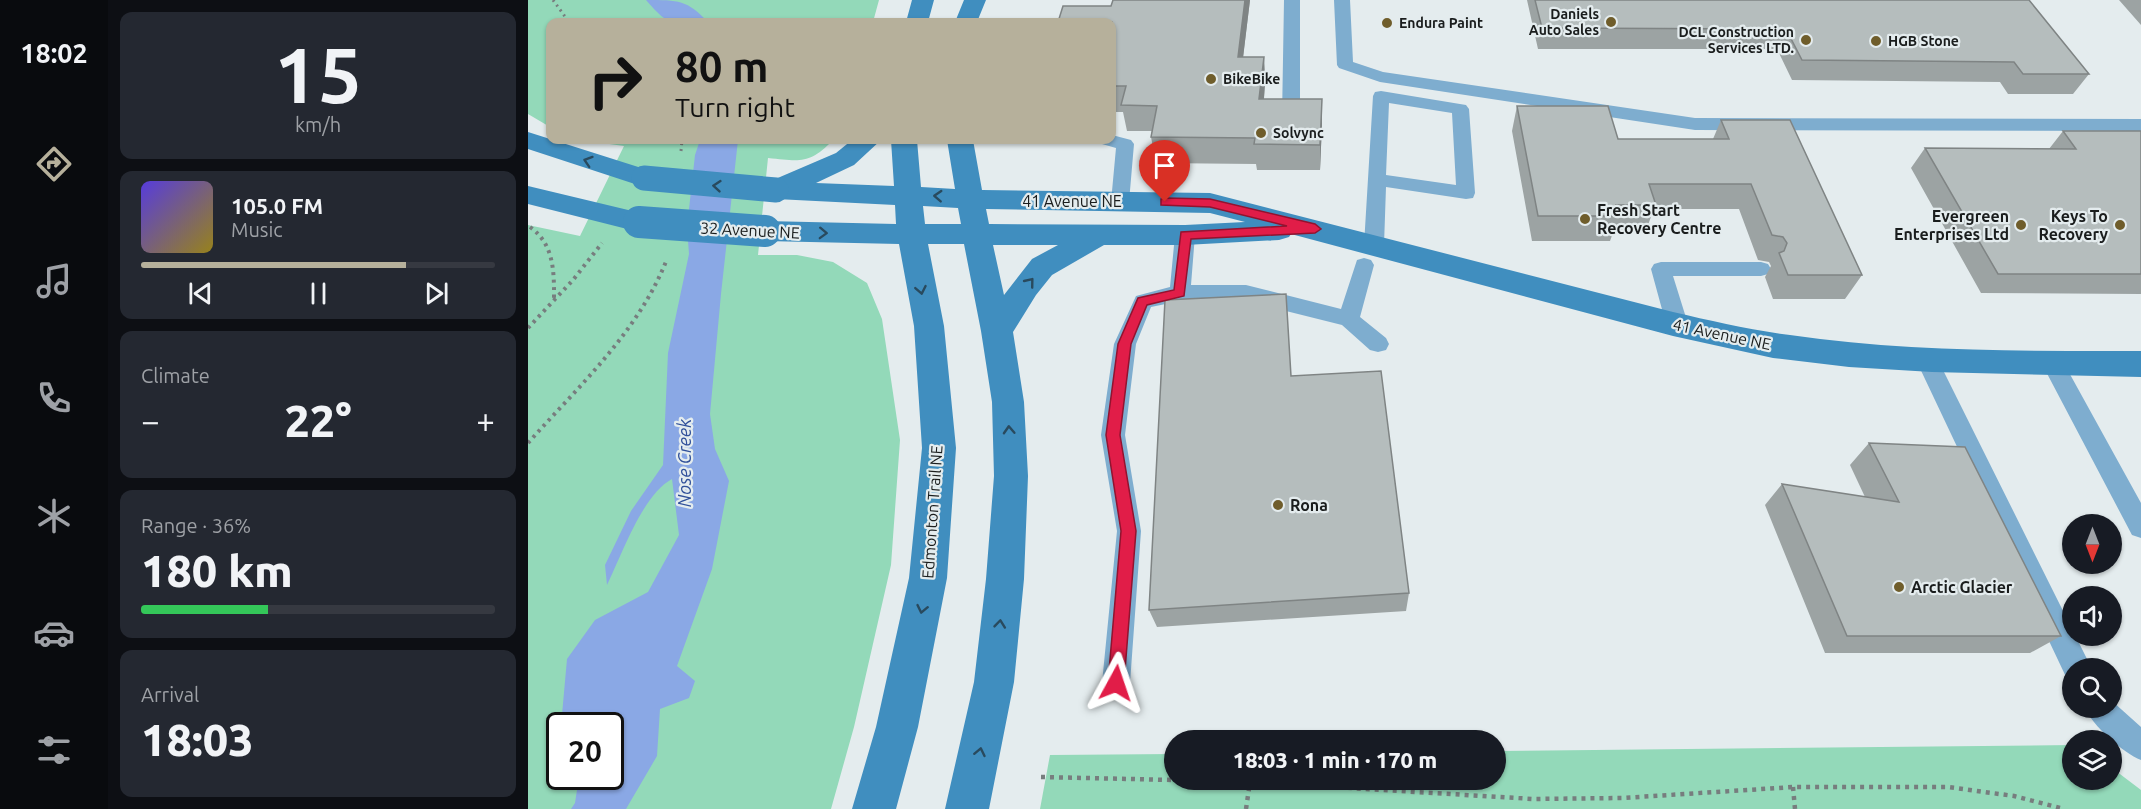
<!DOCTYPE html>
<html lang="en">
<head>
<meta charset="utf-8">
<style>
  body { margin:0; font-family:Ubuntu,sans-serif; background:#242831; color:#f1f3f6; height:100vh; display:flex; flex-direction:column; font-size:22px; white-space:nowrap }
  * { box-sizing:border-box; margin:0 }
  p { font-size:20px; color:#9ea1a6 }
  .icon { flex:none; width:33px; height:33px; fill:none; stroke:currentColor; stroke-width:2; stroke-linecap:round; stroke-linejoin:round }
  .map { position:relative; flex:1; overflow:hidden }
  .details { display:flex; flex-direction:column; gap:12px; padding:12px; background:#0d0f14; width:420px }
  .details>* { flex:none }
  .guide { position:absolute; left:18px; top:18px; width:570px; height:126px; border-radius:12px; box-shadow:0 2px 4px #0004; background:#b6b09b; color:#111; overflow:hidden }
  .needle { width:39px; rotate:180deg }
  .buttons { position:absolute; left:1534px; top:514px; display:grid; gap:12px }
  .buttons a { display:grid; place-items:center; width:60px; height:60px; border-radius:50%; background:#171b24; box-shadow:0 2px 4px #0004; font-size:30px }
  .speed { position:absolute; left:18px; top:712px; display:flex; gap:12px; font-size:30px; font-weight:700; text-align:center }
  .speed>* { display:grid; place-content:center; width:78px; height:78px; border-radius:50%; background:#171b24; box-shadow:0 2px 4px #0004; line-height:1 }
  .speed .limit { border:3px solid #111; border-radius:9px; background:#fff; color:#111 }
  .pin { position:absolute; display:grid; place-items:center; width:51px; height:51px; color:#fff; margin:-62px -26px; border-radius:50% 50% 50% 0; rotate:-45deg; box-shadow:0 0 6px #0007 }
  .pin .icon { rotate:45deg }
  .me { position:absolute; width:66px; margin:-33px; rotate:5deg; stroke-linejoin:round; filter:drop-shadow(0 0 4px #0008) }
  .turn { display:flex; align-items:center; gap:21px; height:126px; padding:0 30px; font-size:27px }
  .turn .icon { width:78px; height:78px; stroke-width:2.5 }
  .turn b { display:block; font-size:42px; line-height:51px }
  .big { font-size:45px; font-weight:800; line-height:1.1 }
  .details .card { flex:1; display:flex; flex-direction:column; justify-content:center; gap:9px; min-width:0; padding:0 21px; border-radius:12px; background:#242831 }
  .details .dial { align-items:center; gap:0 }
  .dial b { font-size:78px; line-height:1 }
  .song { display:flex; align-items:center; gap:18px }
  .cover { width:72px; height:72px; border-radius:9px; background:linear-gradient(135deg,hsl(250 70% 55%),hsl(50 70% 35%)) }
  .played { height:6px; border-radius:3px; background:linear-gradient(90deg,#b6b09b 75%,#363941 75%) }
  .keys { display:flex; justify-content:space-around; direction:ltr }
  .heat { display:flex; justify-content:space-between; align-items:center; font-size:33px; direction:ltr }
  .charge { height:9px; border-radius:4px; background:linear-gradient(90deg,#34c759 36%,#363941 0) }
  .trip { position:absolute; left:636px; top:730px; width:342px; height:60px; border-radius:30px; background:#171b24; box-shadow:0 2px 4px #0004; font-weight:800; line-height:60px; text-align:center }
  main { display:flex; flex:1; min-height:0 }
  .tabs { display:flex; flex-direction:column; width:108px; justify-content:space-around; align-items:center; background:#090b0e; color:#9ea1a6 }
  .tabs .icon { width:42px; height:42px }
  .tabs .selected { color:#b6b09b }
  .tabs b { font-size:27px; color:#f1f3f6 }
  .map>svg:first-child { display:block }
  .green { fill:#93d9b9; fill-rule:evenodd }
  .water { fill:#8aa8e5 }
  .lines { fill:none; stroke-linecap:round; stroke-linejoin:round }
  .path-far2 { stroke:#777d7e; stroke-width:3; stroke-dasharray:2 4; stroke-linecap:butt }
  .path-far1 { stroke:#777d7e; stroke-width:4; stroke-dasharray:3 4.5; stroke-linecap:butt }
  .path { stroke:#777d7e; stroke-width:4.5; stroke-dasharray:4 5; stroke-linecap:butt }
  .lane { fill:#7eadcf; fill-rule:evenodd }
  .secondary { fill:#408ebf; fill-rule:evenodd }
  .secondary-bridge-far1 { stroke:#408ebf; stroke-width:25 }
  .secondary-bridge { stroke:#408ebf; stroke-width:32 }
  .wall { fill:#9ca3a3 }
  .shaded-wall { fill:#7f8484 }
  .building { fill:#b5bdbd; stroke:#7f8484; stroke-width:1.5 }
  .oneway { stroke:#294a5e }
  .route { fill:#e11d48; stroke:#92132f; stroke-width:1.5 }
  .poi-dot { fill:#6f5d2b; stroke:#e4ecee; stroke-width:2 }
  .labels { text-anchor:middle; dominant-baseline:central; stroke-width:4.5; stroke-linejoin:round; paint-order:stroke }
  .far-poi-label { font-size:14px; font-weight:bold; fill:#1a1d1d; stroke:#e4ecee; text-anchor:start }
  .street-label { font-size:16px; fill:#1a1d1d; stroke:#e4ecee }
  .poi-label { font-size:16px; font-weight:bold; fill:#1a1d1d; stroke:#e4ecee; text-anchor:start }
  .water-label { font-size:18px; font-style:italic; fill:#30509a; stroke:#e4ecee }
</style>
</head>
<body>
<main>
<nav class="tabs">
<b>18:02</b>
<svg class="icon selected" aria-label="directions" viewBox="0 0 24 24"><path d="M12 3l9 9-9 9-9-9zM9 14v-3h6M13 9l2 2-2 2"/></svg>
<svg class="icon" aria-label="music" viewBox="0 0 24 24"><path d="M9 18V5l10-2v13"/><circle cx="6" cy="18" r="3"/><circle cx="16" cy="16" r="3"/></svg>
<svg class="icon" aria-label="phone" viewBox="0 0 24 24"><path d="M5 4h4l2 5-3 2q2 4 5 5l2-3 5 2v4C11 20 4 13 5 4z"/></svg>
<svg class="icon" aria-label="climate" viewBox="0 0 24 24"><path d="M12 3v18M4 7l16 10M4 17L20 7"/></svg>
<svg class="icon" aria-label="car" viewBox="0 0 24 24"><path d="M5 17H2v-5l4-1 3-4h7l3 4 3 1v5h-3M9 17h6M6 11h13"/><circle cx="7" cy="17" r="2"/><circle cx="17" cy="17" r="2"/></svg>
<svg class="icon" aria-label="filters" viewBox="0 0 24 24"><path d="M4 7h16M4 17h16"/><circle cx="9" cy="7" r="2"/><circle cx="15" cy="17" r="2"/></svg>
</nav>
<section class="details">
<div class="card dial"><b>15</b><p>km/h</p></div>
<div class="card">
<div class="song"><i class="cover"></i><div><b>105.0 FM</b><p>Music</p></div></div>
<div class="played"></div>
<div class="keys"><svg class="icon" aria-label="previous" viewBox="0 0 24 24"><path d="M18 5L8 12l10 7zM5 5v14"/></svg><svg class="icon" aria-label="pause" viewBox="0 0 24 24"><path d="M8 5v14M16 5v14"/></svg><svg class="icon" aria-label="next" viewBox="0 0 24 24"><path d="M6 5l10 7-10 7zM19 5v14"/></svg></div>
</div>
<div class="card"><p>Climate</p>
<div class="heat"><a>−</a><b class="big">22°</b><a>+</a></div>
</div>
<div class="card"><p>Range · 36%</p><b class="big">180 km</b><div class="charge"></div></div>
<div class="card"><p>Arrival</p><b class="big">18:03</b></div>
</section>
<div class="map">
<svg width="1613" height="809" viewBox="0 0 1613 809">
  <rect width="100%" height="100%" fill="#e4ecee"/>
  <path class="green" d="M0 0H351L345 22H22V127L0 114Z
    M52 140H305C281 165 272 161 240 158L230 255H269L305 262 339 283 354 319 372 440 363 565 326 727 303 809H0V225L52 236 96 146ZM32 726H82V777H32Z
    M1545 745V780H1584V768L1613 790V809H512L522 755 646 754V780H968V751Z"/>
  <path class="water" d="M118 0C151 0 159 0 180 22 144 23 143 29 118 0Z
    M172 140H210L193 294 182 414 187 449 201 481 184 569 149 666 167 681 161 698 132 709 129 756 98 809H43L47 803 51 777H82V726H33L39 659 67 620 120 592 151 535 144 479C114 495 94 555 79 585L77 565 103 511 135 465 140 353 161 254 159 227 167 155Z"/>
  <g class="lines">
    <path class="path-far2" d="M25 0 41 22
      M153 151 154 140"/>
    <path class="path-far1" d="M2 227C27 245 26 273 26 301
      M0 328 45 280 74 243
      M0 443C51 386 111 331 139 259"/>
    <path class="path" d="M513 777 646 780
      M649 780 722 782 1005 799 1095 798 1265 787H1420L1486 796 1536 809
      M1265 787 1267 809
      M718 809 722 782"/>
    <path class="lane" d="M756 0H772V118L769 122H757L754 118Z
      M806 0H822L825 62 855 72 1167 118 1613 119V131L1167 130 852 82 811 68 809 65Z
      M853 91 938 105 941 109 947 193 945 198 938 199 858 187 856 245 853 250 846 252 839 250 836 245 845 96 847 92ZM861 103 924 113 928 185 858 175Z
      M584 135 603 140 606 144 601 202 599 207 592 208 585 207 583 202 588 148 574 144 571 140H584Z
      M657 228 664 230 667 235 663 285H718L813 309 829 260 836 258 843 260 846 265 832 317 858 338 861 344 858 350 850 352 842 350 814 325 718 301H652L623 307 608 344 597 435 613 531 602 683 598 693 588 697 578 693 574 683 589 531 573 435 586 344 608 296 642 287 647 235 650 230Z
      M1133 262H1233L1240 264 1243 269 1240 274 1233 276H1145L1160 324 1156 330 1149 332 1142 330 1138 324 1123 269 1126 264Z
      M1399 351 1407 354 1410 360 1559 659 1563 669H1545V681L1539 679 1388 360 1391 354Z
      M1525 355 1533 358 1613 503V538L1604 535 1514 364 1517 358Z
      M1584 701 1613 727V760C1595 753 1564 725 1557 708H1584Z"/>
    <path class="secondary" d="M384 0H406L400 22H378Z
      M436 0H458L449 22H427Z
      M0 132 126 172 130 178 126 184 116 187 0 149Z
      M324 140H353L326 165 288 183 366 186 363 140H389L393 187 427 189 419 140H445L454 190 682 193 1145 312C1184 321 1222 330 1262 335 1377 352 1496 351 1613 351V377L1404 372 1321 367 1245 358 1145 336 763 234 761 237 751 240 657 245H576L524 275 508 295 485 332 496 402 500 476 496 579 486 682 461 809H417L446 682 458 579 466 476 464 402 453 331 436 244H400L416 326 428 448 419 578 390 727 368 809H324L348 727 381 578 394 448 386 326 371 244 237 241 227 238 223 231 227 224 237 221 368 224 367 205 248 199 238 197 234 190 238 183 308 153ZM395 206 430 208 433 224H397ZM458 209 682 213 717 222 657 225 461 224ZM465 245H530L504 259 476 295Z
      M0 186 121 215 125 222 121 229 111 232 0 204Z"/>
    <path class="secondary-bridge-far1" d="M116 178 248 190"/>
    <path class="secondary-bridge" d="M111 222 237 231"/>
  </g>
  <path class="wall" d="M722 0 715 57H736L737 83 736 99H794V124L792 170H729L728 164 628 163 623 137 624 131H599L595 112H584L583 6Z
    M999 0H1501L1561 74 1545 94H1480L1472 82 1264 80 1249 49H1010Z
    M1591 0H1613V25Z
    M989 106 1090 139H1185L1193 120 1334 275 1317 299H1245L1237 277 1243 266 1241 262 1230 260 1211 209H1126L1118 230H1086L1082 241H1004L984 131Z
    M1535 131H1613V294L1453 293 1383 168 1397 148 1521 149Z
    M763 376 881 593 878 611 629 627 621 610Z
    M1341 443 1533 636 1502 653H1297L1237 505 1254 484 1337 497 1322 465Z"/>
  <path class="shaded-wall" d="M717 0H722L712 83 710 57Z
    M736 57 737 83 734 124 731 99Z
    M794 99V124L792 170V145Z"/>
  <path class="building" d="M585 0H717L710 57H736L731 99H794L792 145 726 144 727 138 623 137 629 106 593 105 598 86H584V22H530L535 6H583Z
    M1007 0H1501L1561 74H1495L1486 62 1274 60 1258 29 1014 28Z
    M989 106H1080L1090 139H1201L1193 120H1262L1334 275H1260L1251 253 1256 251 1259 243 1255 237 1244 235 1223 184H1121L1128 205H1088L1091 216H1010Z
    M1535 131H1613V274H1470L1397 148 1548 149Z
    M758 294 763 376 853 371 881 593 621 610 637 300Z
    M1341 443 1437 447 1533 636H1319L1254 484 1371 502Z"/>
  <defs><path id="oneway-chevron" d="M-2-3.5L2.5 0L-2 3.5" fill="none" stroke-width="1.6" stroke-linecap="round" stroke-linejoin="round" transform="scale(1.5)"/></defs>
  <g class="oneway">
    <use href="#oneway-chevron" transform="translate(60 161) rotate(-162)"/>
    <use href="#oneway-chevron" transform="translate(189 186) rotate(-175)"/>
    <use href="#oneway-chevron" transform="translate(410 196) rotate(-177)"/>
    <use href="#oneway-chevron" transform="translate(295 233) rotate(2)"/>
    <use href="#oneway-chevron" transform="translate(502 282) rotate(-51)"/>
    <use href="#oneway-chevron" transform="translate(393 290) rotate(79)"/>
    <use href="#oneway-chevron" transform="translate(481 430) rotate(-93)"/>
    <use href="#oneway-chevron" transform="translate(394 609) rotate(102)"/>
    <use href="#oneway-chevron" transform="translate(472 624) rotate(-84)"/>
    <use href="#oneway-chevron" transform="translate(452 752) rotate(-78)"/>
  </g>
  <path class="route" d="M637 198 682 199 787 224 793 229 787 233 663 239 656 296 619 305 603 344 592 435 608 531 596 683 594 689 588 691 582 689 580 683 593 531 578 435 590 344 610 298 646 290 653 232 759 226 682 207 633 205V199Z"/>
  <g class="poi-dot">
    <circle cx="1083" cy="22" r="6"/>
    <circle cx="859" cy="23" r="6"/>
    <circle cx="1278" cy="40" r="6"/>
    <circle cx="1348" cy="41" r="6"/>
    <circle cx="683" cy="79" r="6"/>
    <circle cx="733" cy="133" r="6"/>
    <circle cx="1057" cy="219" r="6"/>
    <circle cx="1493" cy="225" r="6"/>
    <circle cx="1592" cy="225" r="6"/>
    <circle cx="750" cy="505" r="6"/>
    <circle cx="1371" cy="587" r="6"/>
  </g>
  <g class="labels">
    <g class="far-poi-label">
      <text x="1071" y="14" text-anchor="end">Daniels<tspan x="1071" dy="16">Auto Sales</tspan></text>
      <text x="871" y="23">Endura Paint</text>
      <text x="1266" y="32" text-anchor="end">DCL Construction<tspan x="1266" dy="16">Services LTD.</tspan></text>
      <text x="1360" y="41">HGB Stone</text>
      <text x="695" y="79">BikeBike</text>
      <text x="745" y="133">Solvync</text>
    </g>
    <g class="street-label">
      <text x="544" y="201">41 Avenue NE</text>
      <text transform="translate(222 230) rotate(3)">32 Avenue NE</text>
      <text transform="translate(1194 334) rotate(12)">41 Avenue NE</text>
      <text transform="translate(404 512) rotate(-86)">Edmonton Trail NE</text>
    </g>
    <g class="poi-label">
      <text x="1069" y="210">Fresh Start<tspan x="1069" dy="18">Recovery Centre</tspan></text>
      <text x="1481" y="216" text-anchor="end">Evergreen<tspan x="1481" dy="18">Enterprises Ltd</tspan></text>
      <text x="1580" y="216" text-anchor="end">Keys To<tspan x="1580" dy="18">Recovery</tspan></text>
      <text x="762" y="505">Rona</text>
      <text x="1383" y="587">Arctic Glacier</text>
    </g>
    <g class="water-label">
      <text transform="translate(156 463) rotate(-90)">Nose Creek</text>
    </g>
  </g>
</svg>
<div class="buttons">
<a><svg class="needle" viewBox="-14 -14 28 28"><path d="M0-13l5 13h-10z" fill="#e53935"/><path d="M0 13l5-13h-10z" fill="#9ea1a6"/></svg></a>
<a><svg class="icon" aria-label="sound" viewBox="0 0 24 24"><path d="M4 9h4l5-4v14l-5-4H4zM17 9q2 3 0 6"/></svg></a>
<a><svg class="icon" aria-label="search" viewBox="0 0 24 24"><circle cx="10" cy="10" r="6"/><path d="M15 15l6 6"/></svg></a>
<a><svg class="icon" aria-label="layers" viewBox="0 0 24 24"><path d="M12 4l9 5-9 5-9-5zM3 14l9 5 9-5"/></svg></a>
</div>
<div class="speed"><div class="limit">20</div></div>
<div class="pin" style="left:637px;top:202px;background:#d93025"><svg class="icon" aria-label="arrive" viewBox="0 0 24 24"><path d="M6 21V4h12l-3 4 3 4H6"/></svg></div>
<svg class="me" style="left:588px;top:683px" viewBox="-20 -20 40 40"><path d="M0-17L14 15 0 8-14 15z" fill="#e11d48" stroke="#fff" stroke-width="4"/></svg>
<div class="trip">18:03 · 1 min · 170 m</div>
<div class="guide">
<div class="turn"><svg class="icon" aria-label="right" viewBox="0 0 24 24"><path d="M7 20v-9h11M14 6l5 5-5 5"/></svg><div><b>80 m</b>Turn right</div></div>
</div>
</div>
</main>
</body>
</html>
